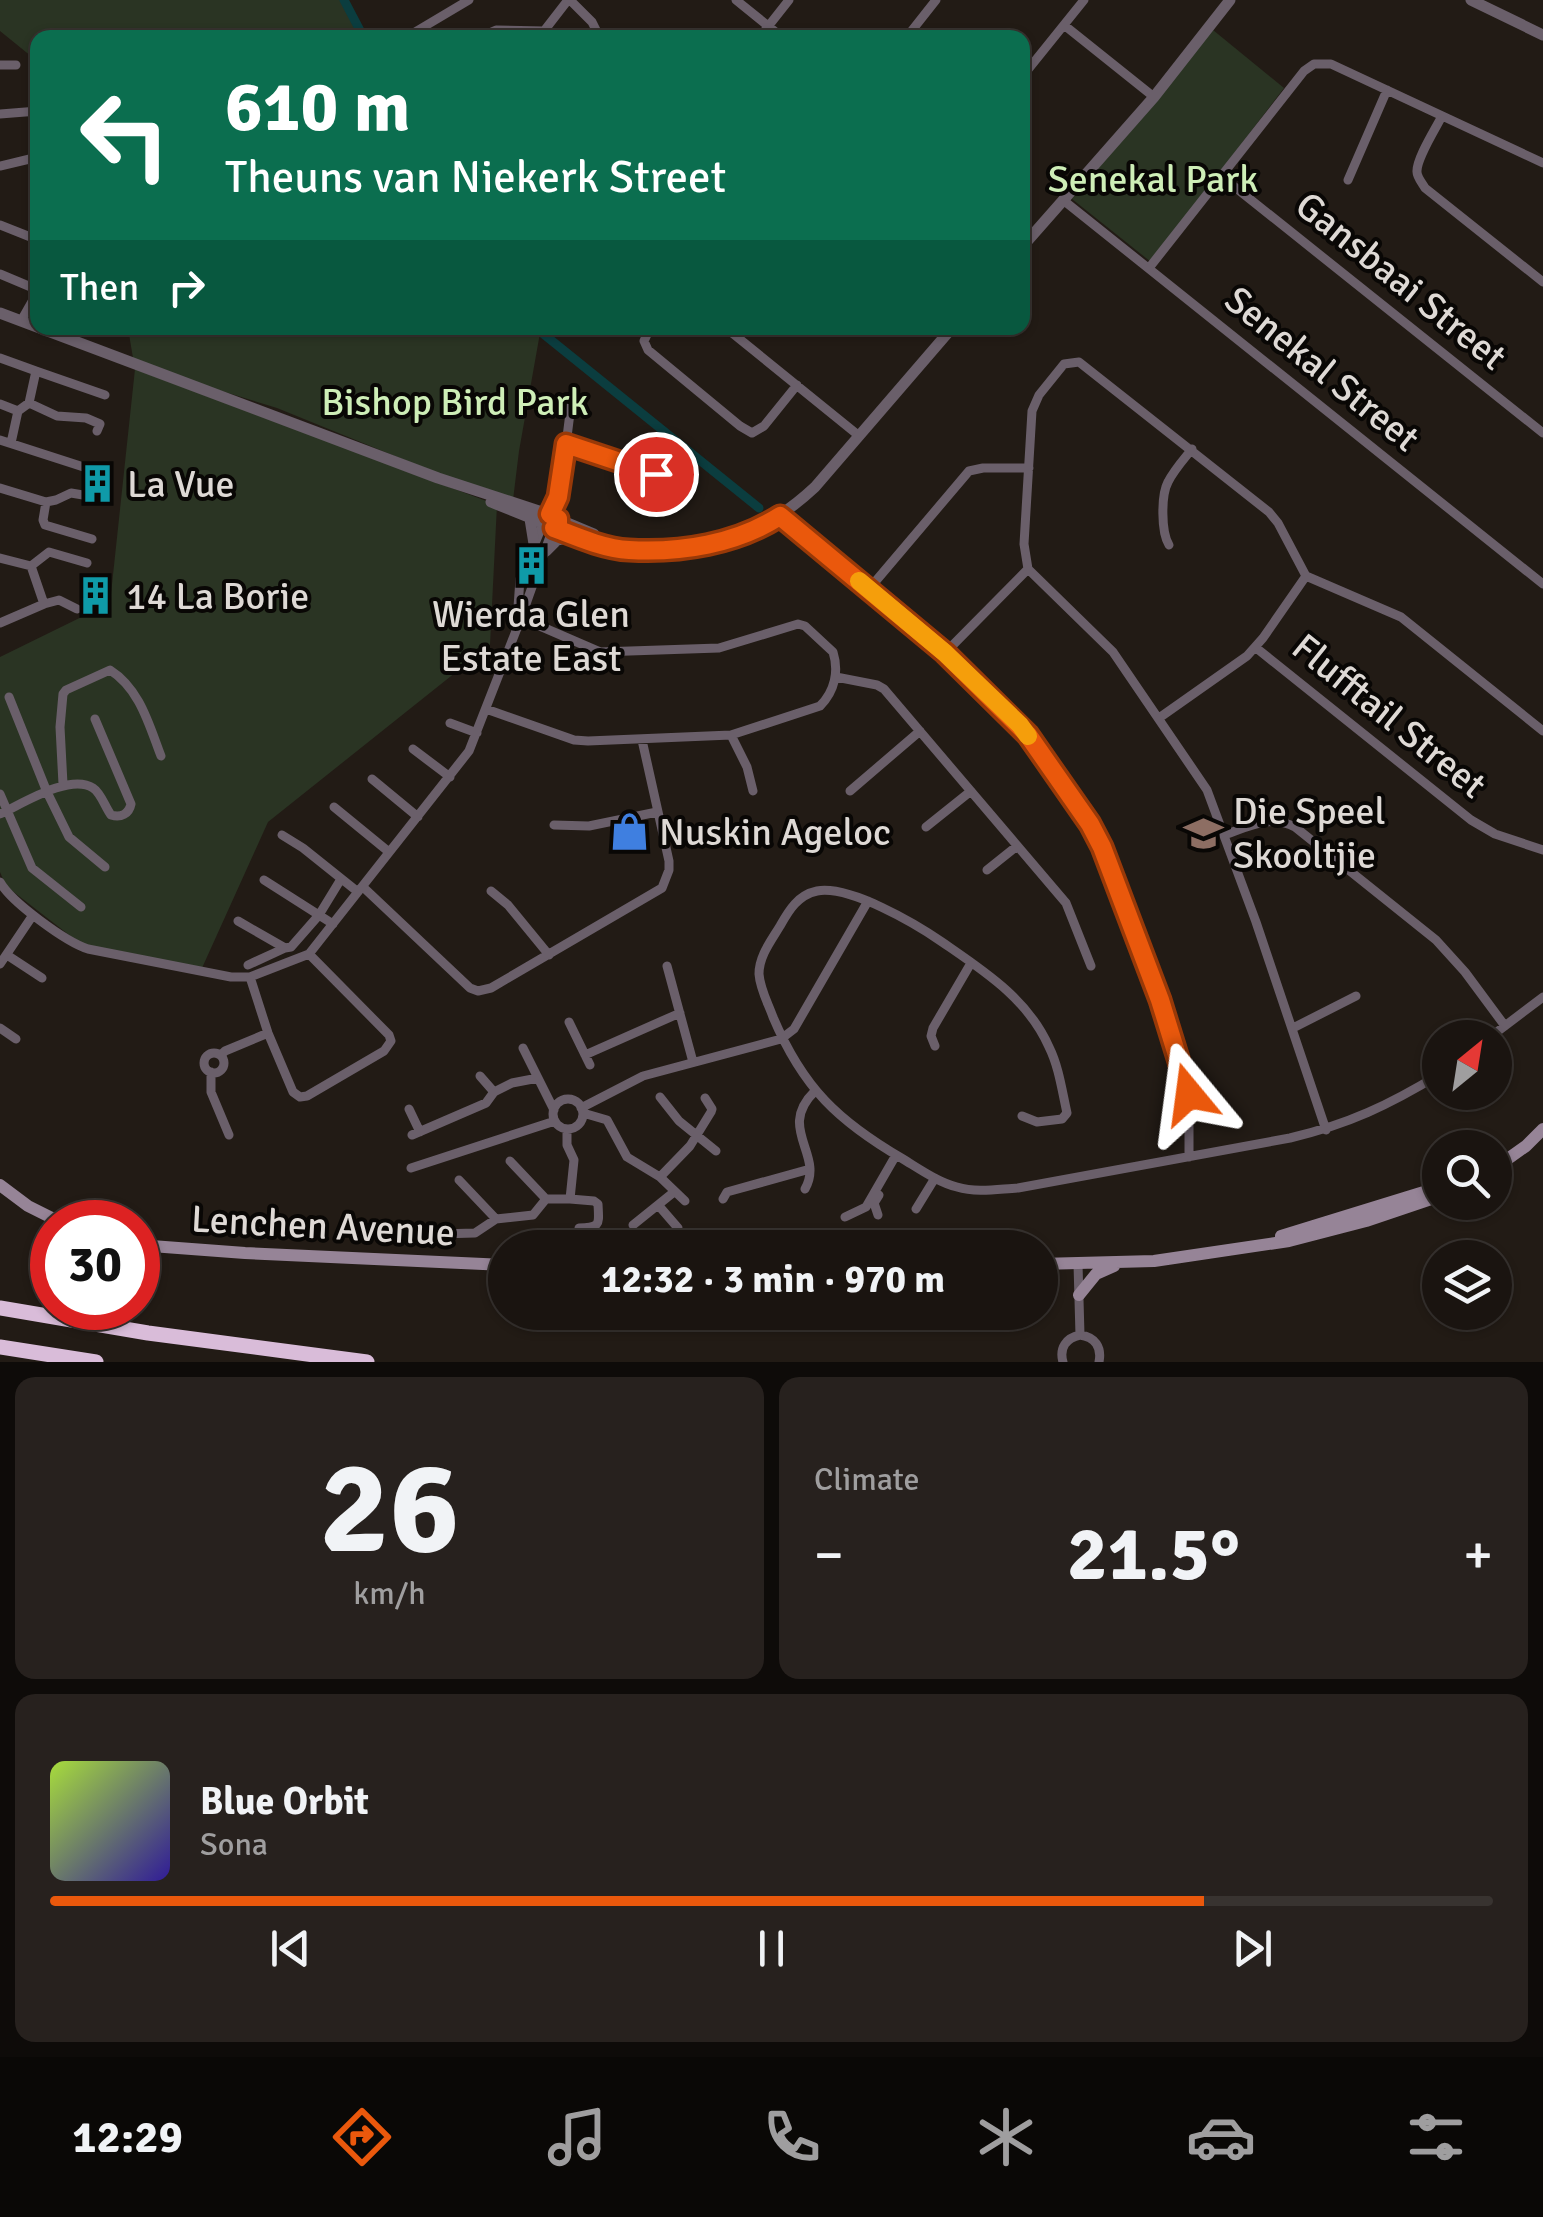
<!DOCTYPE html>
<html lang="en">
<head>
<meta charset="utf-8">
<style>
  body { margin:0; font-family:Signika,sans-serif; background:#27211e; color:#f1f3f6; height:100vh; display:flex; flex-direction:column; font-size:38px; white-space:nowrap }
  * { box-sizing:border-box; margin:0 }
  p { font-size:32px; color:#9f9e9f }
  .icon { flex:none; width:55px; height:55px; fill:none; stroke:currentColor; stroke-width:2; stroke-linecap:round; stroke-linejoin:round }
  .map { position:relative; height:1362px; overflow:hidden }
  .details { display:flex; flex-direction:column; gap:15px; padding:15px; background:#0e0b09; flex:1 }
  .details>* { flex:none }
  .hud { position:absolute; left:30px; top:30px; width:1000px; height:305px; border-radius:20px; box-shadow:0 2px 8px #0004,0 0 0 2px #383330; background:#0b6e4f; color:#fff; overflow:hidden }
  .needle { width:65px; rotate:30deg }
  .controls { position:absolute; left:1422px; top:1020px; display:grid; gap:20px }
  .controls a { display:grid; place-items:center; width:90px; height:90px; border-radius:50%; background:#1a1410; box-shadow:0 2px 8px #0004,0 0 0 2px #383330; font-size:50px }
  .speed { position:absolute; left:30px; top:1200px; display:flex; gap:20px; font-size:50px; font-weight:700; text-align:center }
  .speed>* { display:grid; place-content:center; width:130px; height:130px; border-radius:50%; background:#1a1410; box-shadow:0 2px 8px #0004,0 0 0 2px #383330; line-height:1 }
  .speed .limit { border:15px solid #d22; background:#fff; color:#111 }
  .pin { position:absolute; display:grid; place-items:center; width:85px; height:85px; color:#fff; margin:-42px; border:5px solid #fff; border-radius:50%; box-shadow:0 2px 10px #0007 }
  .me { position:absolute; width:110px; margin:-55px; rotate:344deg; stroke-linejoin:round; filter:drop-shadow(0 0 8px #0008) }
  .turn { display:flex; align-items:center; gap:35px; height:210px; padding:0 30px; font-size:45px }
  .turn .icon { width:130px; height:130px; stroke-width:2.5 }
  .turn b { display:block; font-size:70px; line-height:85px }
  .then { display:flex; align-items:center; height:95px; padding:0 30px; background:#0003; gap:20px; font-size:38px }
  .big { font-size:75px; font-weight:700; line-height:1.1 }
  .details .widget { flex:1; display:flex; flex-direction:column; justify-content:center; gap:15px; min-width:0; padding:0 35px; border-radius:20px; background:#27211e }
  .details .dial { align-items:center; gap:0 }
  .dial b { font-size:130px; line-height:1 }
  .song { display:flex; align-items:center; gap:30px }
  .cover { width:120px; height:120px; border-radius:15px; background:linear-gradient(135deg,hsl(80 70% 55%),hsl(250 70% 35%)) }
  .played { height:10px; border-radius:5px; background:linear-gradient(90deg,#ea580c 80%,#383330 80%) }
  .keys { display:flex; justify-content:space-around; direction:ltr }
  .heat { display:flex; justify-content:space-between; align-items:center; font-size:55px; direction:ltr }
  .details .tiles { flex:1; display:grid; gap:15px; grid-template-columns:1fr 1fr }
  .widget:last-child { grid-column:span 2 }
  .trip { position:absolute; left:488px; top:1230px; width:570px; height:100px; border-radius:50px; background:#1a1410; box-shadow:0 2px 8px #0004,0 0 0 2px #383330; font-weight:700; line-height:100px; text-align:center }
  .tabs { display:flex; height:160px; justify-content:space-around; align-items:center; background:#0a0806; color:#9f9e9f }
  .tabs .icon { width:70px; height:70px }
  .tabs .active { color:#ea580c }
  .tabs b { font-size:45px; color:#f1f3f6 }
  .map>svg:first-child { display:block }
  .green { fill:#2a3423 }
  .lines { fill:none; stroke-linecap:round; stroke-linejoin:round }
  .canal { stroke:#0b3d3f; stroke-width:9 }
  .minor { stroke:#6a5f6a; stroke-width:9 }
  .tertiary { stroke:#6a5f6a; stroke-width:11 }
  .secondary { stroke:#968497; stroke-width:12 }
  .motorway { stroke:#d9bcd9; stroke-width:15 }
  .route-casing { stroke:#983908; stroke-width:25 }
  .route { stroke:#ea580c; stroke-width:18 }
  .slow { stroke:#f59e0b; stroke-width:18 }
  .labels { text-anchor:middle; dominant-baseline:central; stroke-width:8; stroke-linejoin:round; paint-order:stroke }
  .park-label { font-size:38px; fill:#ceeeb7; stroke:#090705 }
  .street-label { font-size:38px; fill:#ded9d5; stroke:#090705 }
  .poi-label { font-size:38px; fill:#ded9d5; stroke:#090705; text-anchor:start }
</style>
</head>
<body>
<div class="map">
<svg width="1543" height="1362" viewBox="0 0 1543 1362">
  <rect width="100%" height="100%" fill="#221b15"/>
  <path class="green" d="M0 0H344L364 37 38 38 37 61 0 31Z
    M1213 30 1284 88 1151 262 1072 199Z
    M128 328H536L540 333 519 451 513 500 471 487 277 408 134 364Z
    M135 369 497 505 490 645 268 822 202 968 82 945 6 886 0 872V657L110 603Z"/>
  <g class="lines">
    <path class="canal" d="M344 0 364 38
      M536 328 759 508"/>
    <path class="minor" d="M570 0 592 22 600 38
      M736 0 783 38
      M1064 25 1154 97
      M405 38 469 0
      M478 38 496 30 544 31 568 0
      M759 38 789 0
      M906 38 936 0
      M0 65H16
      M1022 77 1084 0
      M0 114 38 111
      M1442 116C1436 128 1416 159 1417 172 1417 177 1422 183 1425 188L1543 282
      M0 166 38 157
      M1221 176 1543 433
      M1348 180 1387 90
      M36 193H38
      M1063 200 1543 584
      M0 225 38 240
      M1149 268 1304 71 1314 64H1331L1543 163
      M0 274 38 290
      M21 321 38 291
      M650 328 644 341 648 350 740 426 752 433 764 426 797 385
      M726 328 858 435
      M0 358 36 371 29 403 18 411 0 404
      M36 371 105 395
      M29 403 57 416 86 418 100 424 97 431
      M0 440 99 472
      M11 443 18 411
      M565 444 656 474
      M0 488 46 502 56 500 71 493 95 497
      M46 502 43 520 45 525 92 539
      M780 516 945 653 1020 725 1090 824 1102 847 1160 1000 1186 1086 1189 1094V1157
      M557 517 572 397
      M1169 545C1161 532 1161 495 1168 482 1174 470 1184 459 1192 449
      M0 558 31 566 44 604 0 623
      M31 566 49 552 87 563
      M1028 569 1113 652 1207 790 1256 922 1326 1130
      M869 589 969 471 983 468H1029
      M44 604 59 600 77 609
      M517 621 520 579 543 524
      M1255 647 1471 820 1495 834 1543 850
      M945 653 1028 569 1024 544 1032 411 1039 395 1064 364 1079 362 1269 512 1278 523 1306 576 1401 617 1543 731
      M836 677 877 685 884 689 1066 903 1091 966
      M9 697 47 792 69 837 105 867
      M486 709 574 740 588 741 731 735 820 706C835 691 839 671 833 652L805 626 798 624 719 648 600 652 519 617
      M1159 718 1247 656 1263 638 1306 576
      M450 723 477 733
      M731 735 747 767 753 791
      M413 749 450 777
      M372 779 418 817
      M63 784 60 727 63 694 66 690 110 670C140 689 149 725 161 756
      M850 791 920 731
      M0 794 32 868 81 907
      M334 807 389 852
      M0 814C22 804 70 773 93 788 101 793 105 807 111 815 121 818 129 814 131 804L95 719
      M554 825 589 826 657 812
      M926 827 971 791
      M282 835 303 848 358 892
      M1224 835C1248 827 1270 814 1295 827L1436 940 1465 972 1505 1026
      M987 870 1017 846
      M264 880 333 924
      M0 882C11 902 66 942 88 949L231 977H250L309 954 469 751 521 618 553 528
      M363 887 470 988 478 991 491 988 662 888 669 870V861L642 740
      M491 891 508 905 549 955
      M238 921 285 948 291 947 319 915 341 879
      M7 955 42 978
      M0 964 33 915
      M248 965 285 948
      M667 966 693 1062
      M250 977 268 1033 293 1092 300 1097 307 1096 384 1051 391 1041 389 1035 309 954
      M569 1022 590 1065
      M0 1028 16 1039
      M1293 1028 1356 996
      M1489 1038 1543 997
      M935 1046 931 1036 933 1028 971 963
      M523 1048 554 1110
      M204 1063a10 10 0 1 1 20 0a10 10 0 1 1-20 0Z
      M221 1055 225 1051 268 1033
      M585 1055 680 1013
      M211 1072V1092L229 1135
      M480 1076 494 1092
      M660 1097 679 1121 716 1151
      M553 1114a15 15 0 1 1 30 0a15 15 0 1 1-30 0Z
      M581 1108 643 1076 781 1039 794 1029 868 901
      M409 1109 420 1132
      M583 1113 607 1120 627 1157 660 1177 685 1201
      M1022 1116 1037 1122 1062 1119 1067 1113C1062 1091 1059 1067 1049 1047 1028 999 984 971 942 942 916 924 850 885 817 891 798 895 789 910 780 926 771 941 759 956 759 974 760 989 768 1003 773 1017 803 1088 838 1121 903 1159 921 1170 938 1182 957 1187 977 1193 998 1189 1018 1188L1290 1138C1349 1124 1389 1105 1440 1074
      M412 1135 486 1103 494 1092 512 1083 538 1078
      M510 1161 546 1199
      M411 1168 555 1121
      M660 1177 690 1146 711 1112 712 1109 705 1098
      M459 1180 496 1219
      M805 1189C825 1154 776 1129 815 1091
      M570 1199 594 1201 598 1204C599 1225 601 1227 579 1228
      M723 1199 727 1192 810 1169
      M659 1206 678 1228
      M916 1209 935 1178
      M878 1215 874 1203 879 1195
      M845 1217 866 1207 896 1155
      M633 1225 674 1192
      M439 1234 475 1233 496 1219 533 1215 546 1199H570L574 1160 567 1145V1129
      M1078 1264 1080 1335
      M1063 1362C1059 1348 1066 1338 1080 1335 1095 1337 1102 1347 1099 1362"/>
    <path class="tertiary" d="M1471 0 1543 35
      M1022 247 1154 97 1230 0
      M0 313 438 478 548 514
      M491 502 543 523
      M530 519 534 544
      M558 519 594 534
      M554 528C576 536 598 545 621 549 634 551 647 549 660 549 724 547 768 531 815 487L952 328
      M546 551 557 540 571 537"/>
    <path class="secondary" d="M1495 1168 1526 1146 1543 1129
      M0 1185 28 1206 60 1222
      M1281 1236 1440 1187
      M138 1245 245 1253 505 1265
      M1040 1264 1154 1261 1289 1241 1366 1221 1440 1196
      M1079 1295 1096 1274 1114 1266"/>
    <path class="motorway" d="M0 1308 148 1333 367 1362
      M0 1347 96 1362"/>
  </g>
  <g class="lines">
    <defs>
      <path id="route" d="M656 474 566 444 558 497 550 514 558 519V524L554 528C577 537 605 549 629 550 681 553 736 544 780 516L945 653 1028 735 1090 824 1102 847 1160 1000 1189 1094"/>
    </defs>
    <use href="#route" class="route-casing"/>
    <use href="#route" class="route"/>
    <path class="slow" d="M859 581 945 653 1020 725 1028 736"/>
  </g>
  <defs>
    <symbol id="building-bare" viewBox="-9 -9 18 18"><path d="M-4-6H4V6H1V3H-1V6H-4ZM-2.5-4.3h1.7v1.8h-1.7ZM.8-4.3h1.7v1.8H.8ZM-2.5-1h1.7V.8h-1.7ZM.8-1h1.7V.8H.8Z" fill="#0f9aa8" stroke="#090705" stroke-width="2.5" paint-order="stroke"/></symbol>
    <symbol id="shop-bare" viewBox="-9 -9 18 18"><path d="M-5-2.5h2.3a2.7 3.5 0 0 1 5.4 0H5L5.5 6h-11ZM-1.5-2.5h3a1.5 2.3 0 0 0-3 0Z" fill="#3f7fe0" stroke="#090705" stroke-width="2.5" paint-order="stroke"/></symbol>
    <symbol id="school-bare" viewBox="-9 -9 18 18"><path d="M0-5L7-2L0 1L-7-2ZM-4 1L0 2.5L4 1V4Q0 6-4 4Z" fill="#8d6e63" stroke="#090705" stroke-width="2.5" paint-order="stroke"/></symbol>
  </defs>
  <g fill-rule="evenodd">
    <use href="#building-bare" x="70" y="456" width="55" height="55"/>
    <use href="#building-bare" x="504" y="538" width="55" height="55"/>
    <use href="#building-bare" x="68" y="568" width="55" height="55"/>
    <use href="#shop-bare" x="602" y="804" width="55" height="55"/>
    <use href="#school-bare" x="1176" y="806" width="55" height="55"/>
  </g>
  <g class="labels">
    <g class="park-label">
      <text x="1153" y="179">Senekal Park</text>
      <text x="455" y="402">Bishop Bird Park</text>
    </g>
    <g class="street-label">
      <text transform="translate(1401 281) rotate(39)">Gansbaai Street</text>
      <text transform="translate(1322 369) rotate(39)">Senekal Street</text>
      <text transform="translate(1389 716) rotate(39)">Flufftail Street</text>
      <text transform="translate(323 1226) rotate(3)">Lenchen Avenue</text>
    </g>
    <g class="poi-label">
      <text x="127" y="484">La Vue</text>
      <text x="126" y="596">14 La Borie</text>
      <text x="531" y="614" text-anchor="middle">Wierda Glen<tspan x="531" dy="44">Estate East</tspan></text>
      <text x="1233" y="811">Die Speel<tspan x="1233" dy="44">Skooltjie</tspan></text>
      <text x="659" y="832">Nuskin Ageloc</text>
    </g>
  </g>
</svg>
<div class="controls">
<a><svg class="needle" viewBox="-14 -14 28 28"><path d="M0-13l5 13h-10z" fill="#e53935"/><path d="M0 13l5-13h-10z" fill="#9f9e9f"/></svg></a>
<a><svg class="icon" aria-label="search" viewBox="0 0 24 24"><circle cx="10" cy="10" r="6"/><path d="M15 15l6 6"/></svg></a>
<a><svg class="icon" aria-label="layers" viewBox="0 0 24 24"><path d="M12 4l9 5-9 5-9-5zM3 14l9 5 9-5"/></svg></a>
</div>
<div class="speed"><div class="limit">30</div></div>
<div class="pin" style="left:656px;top:474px;background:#d93025"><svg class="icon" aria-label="arrive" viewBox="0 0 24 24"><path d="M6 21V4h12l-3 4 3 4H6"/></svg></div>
<svg class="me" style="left:1189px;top:1094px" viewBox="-20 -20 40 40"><path d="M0-17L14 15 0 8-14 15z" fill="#ea580c" stroke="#fff" stroke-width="4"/></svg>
<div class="trip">12:32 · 3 min · 970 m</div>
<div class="hud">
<div class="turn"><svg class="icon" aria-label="left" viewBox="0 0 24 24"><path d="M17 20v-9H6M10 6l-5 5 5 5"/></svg><div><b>610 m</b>Theuns van Niekerk Street</div></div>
<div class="then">Then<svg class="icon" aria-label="right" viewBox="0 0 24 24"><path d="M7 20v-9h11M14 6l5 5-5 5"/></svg></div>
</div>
</div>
<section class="details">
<div class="tiles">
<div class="widget dial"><b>26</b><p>km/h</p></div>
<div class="widget"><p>Climate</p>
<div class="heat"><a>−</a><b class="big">21.5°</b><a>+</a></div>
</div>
<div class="widget">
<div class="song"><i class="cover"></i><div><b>Blue Orbit</b><p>Sona</p></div></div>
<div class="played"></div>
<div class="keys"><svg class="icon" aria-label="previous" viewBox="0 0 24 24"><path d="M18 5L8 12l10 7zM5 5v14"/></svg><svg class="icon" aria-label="pause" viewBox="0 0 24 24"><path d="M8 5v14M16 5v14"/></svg><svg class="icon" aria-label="next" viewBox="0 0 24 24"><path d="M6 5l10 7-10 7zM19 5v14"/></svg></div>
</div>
</div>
</section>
<nav class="tabs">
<b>12:29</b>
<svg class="icon active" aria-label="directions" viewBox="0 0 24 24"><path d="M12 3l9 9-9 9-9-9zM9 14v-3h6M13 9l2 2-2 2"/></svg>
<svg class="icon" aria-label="music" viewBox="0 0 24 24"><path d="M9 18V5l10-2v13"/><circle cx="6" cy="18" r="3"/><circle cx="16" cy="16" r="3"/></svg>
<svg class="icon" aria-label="phone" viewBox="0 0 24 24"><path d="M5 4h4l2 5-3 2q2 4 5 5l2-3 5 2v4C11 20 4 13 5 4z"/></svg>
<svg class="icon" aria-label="climate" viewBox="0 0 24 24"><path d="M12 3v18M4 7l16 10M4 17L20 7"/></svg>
<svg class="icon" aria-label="car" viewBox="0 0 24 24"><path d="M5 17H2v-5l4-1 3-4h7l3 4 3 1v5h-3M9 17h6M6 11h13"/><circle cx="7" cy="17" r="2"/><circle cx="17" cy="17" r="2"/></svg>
<svg class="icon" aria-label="filters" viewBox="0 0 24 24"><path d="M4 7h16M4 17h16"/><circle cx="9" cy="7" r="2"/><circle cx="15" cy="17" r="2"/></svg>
</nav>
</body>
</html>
